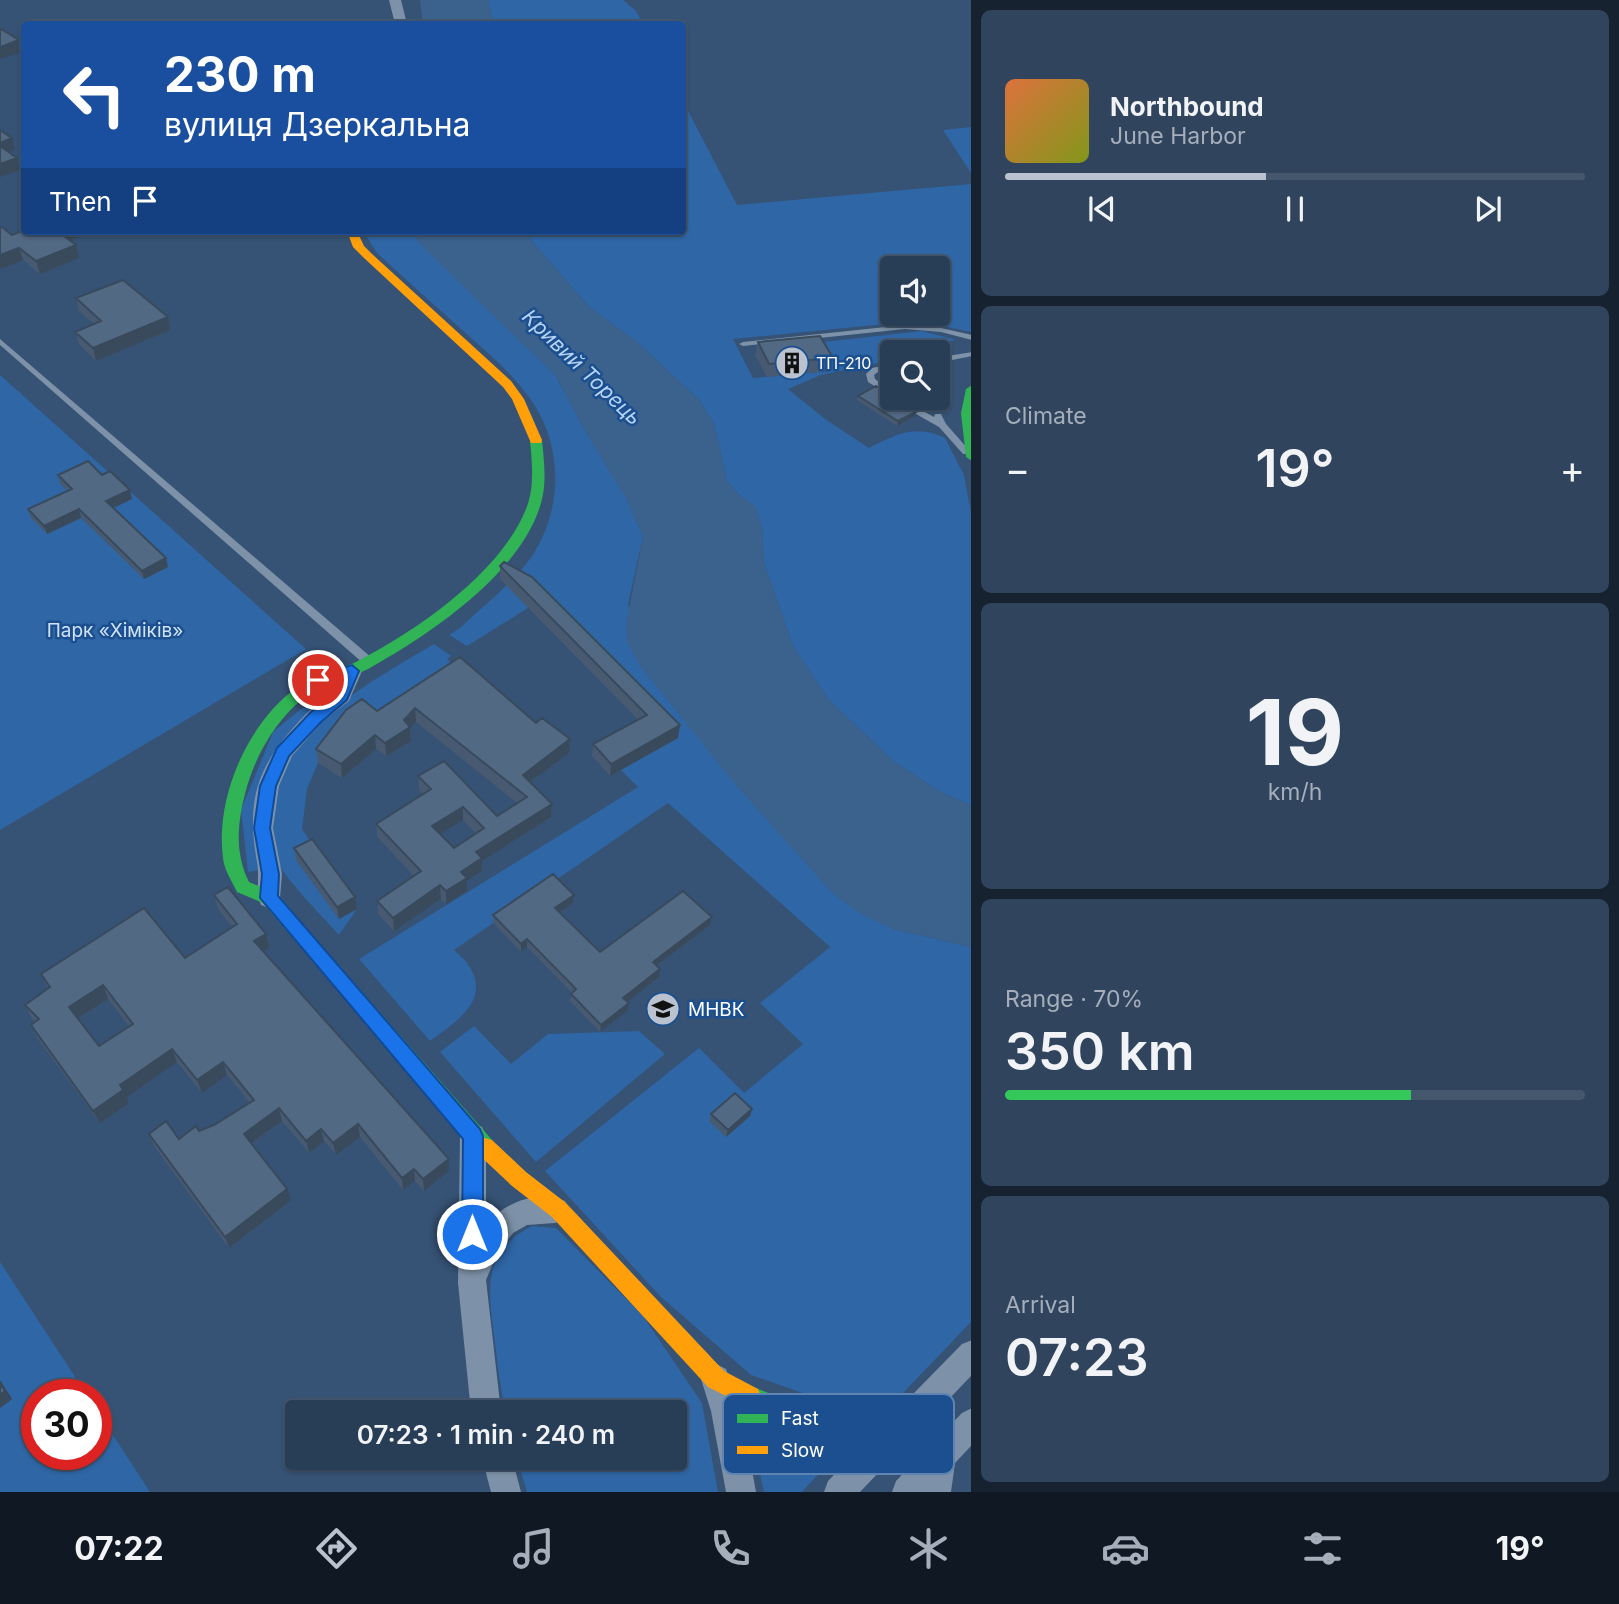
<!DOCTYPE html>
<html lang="en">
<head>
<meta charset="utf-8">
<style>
  body { margin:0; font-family:Inter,sans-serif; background:#30455d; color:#f1f3f6; height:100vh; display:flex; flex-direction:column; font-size:26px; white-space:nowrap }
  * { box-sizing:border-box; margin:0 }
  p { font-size:23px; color:#a5aeba }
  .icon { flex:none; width:38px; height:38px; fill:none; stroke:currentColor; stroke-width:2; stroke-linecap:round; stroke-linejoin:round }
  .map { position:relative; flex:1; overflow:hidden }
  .side { display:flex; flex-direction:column; gap:10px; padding:10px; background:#162230; width:648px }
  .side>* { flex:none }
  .hud { position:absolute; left:21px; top:21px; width:665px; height:214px; border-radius:7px; box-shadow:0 2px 5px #0004,0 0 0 2px #44576d; background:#1a4fa0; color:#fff; overflow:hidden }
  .fabs { position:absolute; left:880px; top:256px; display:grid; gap:14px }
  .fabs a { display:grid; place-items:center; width:70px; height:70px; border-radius:7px; background:#283e57; box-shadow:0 2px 5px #0004,0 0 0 2px #44576d; font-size:35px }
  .speed { position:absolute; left:21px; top:1379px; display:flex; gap:14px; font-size:35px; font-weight:700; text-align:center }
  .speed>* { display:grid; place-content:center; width:91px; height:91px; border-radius:50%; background:#283e57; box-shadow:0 2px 5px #0004,0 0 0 2px #44576d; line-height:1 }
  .speed .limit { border:10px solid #d22; background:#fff; color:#111 }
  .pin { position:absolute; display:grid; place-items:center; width:60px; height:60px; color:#fff; margin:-30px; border:4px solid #fff; border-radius:50%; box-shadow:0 2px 7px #0007 }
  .me { position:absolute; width:77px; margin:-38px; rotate:0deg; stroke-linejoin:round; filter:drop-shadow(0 0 5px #0008) }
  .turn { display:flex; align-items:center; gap:24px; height:147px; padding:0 28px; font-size:32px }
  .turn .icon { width:91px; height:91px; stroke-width:2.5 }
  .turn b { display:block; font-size:49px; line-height:60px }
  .then { display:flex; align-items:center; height:66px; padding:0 28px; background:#0003; gap:14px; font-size:26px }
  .big { font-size:52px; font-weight:600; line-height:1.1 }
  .side .widget { flex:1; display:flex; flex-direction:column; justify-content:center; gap:10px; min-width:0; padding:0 24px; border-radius:10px; background:#30455d }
  .side .dial { align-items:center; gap:0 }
  .dial b { font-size:91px; line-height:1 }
  .song { display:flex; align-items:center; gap:21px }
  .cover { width:84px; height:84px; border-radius:10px; background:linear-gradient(135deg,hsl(20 70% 55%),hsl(70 70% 35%)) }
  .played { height:7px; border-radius:4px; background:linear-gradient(90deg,#b9c2ce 45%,#44576d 45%) }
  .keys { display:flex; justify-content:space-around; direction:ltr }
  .heat { display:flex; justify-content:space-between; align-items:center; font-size:38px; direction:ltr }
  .charge { height:10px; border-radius:5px; background:linear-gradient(90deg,#34c759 70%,#44576d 0) }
  .trip { position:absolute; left:285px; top:1400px; width:402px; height:70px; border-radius:7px; background:#283e57; box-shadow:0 2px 5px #0004,0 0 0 2px #44576d; font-weight:600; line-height:70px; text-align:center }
  .tabs { display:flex; height:112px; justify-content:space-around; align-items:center; background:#101923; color:#a5aeba }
  .tabs .icon { width:49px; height:49px }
  .tabs .current { color:#b9c2ce }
  .tabs b { font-size:32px; color:#f1f3f6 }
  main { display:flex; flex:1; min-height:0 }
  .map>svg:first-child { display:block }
  .green { fill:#2f66a5; fill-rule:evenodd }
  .water { fill:#3b618d }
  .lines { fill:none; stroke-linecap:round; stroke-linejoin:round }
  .lane { fill:#7d92a8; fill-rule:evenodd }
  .street { fill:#7d92a8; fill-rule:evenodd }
  .fast { fill:#30b455; fill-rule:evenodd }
  .slow { fill:#ff9f0a; fill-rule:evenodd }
  .wall { fill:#475a72; fill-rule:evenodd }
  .shaded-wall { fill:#394a5c }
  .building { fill:#526984; stroke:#394a5c; stroke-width:2; fill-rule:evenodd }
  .route { fill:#1a73e8; stroke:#114b97; stroke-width:2 }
  .labels { text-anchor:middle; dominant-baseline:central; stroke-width:5; stroke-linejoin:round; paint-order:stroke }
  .far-poi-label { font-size:16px; fill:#fff; stroke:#1b4f8f; text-anchor:start }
  .park-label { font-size:19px; fill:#cfe3fa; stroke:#1b4f8f }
  .poi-label { font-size:19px; fill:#fff; stroke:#1b4f8f; text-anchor:start }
  .water-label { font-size:21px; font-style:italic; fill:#b5d3f5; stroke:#1b4f8f }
  .key { fill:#1b4f8f; stroke:#5f84b1; stroke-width:2 }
  .key-label { font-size:19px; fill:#fff }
</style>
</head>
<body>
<main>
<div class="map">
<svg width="972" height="1492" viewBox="0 0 972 1492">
  <rect width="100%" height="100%" fill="#365274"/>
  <path class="green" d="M488 0H623L636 11 643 24H494Z
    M683 101 737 205 971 184V332L928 323 905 322 733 339 753 378 829 371 814 343 922 331 956 340 892 352V360L821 375 788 389 825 419 869 448C896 434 916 424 945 438L964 475 972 518 971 805 942 793 893 761 828 699 793 646 764 563 762 528 755 507 738 494 727 481 714 424 699 400 637 342 589 307 523 231H682ZM892 268H938V313H892Z
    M971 127H972L971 173 943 130Z
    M363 231H414L417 240 556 376 583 427 627 499 643 536 628 605 893 929 971 947V1322L903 1393 867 1405 831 1403 751 1375 661 1297 545 1171 699 1048 744 1093 803 1044 760 1003 830 947 668 803 454 950C459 955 466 960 469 966 492 1001 454 1023 430 1041L359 959 638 787 621 770 678 737 541 600 467 646 449 635 460 628C484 605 513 583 532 556 565 506 563 439 525 392 507 368 482 348 460 328 432 303 404 278 377 253Z
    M0 375 306 649 0 830Z
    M434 644 451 656 447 659 460 671 318 763 307 789 302 829 357 909 339 935C324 918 289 883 280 866 274 853 272 839 271 824 266 735 369 683 434 644Z
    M330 685 337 689 288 738 259 870 248 872 241 810 273 732Z
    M474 1026 511 1064 548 1034 639 1031 665 1054 536 1162 440 1052Z
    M532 1226 556 1228 643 1316 702 1403 718 1492H527L517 1458H676V1412H506C500 1389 498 1366 495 1343 489 1293 479 1253 532 1226Z
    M0 1262 87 1395H37V1454H96V1409L150 1492H0V1408L12 1399 0 1380Z
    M748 1419 837 1454 802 1492H764Z"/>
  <path class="water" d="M420 0H488L494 24H423Z
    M414 231H523L589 307 637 342 699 400 714 424 727 481 738 494 755 506 762 528 764 563 793 646 828 699 893 761 942 793 971 805V947L893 929 861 914 833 894 735 784 640 666 627 641 626 625 643 536 627 500 583 427 556 376 427 251 417 240Z"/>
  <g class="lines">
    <path class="lane" d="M905 325 941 328 972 335V340L941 332 905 329 743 346 739 344 743 342Z
      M0 339 372 658 373 661 372 664H364L0 345Z
      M972 352V356L947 361 941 369H938V361L941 357Z
      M892 364V368L878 372 874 375 875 379 892 392V397L868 382 866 374 872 368Z
      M938 395 941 397V404L937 407 933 404V397H938Z
      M912 405 934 417 935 414H941L946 424 969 450V454H963L939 427 909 410 908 408Z"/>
    <path class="street" d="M389 0H401L407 24H395Z
      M352 664 359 666 362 671 349 701 322 722 292 756 279 786 273 828 282 874 280 898 277 905 269 908 261 905C255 892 260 876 257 862 245 796 259 763 305 715 313 706 327 700 334 691 339 684 341 673 345 666Z
      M473 1124 482 1127 486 1136V1223C506 1203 537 1189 565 1201L568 1210 565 1219 555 1223 527 1225 513 1233 497 1254 486 1280 501 1412H471L458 1283 460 1136 464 1127Z
      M972 1340V1375L860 1492H824L828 1481 962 1344Z
      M716 1364 726 1369 741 1411 756 1492H726L711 1411 701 1379 706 1369Z
      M972 1408V1445L955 1463 951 1492H892L896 1481 962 1413Z
      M482 1458H512L521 1492H491Z"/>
    <path class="fast" d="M972 385V461L966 457 961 413 966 389Z
      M536 436 542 440C544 461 547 483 541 503 521 574 429 635 368 669 345 681 328 679 305 697 275 720 254 758 245 794 237 824 235 854 249 882L275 893 492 1140 495 1147 492 1154 485 1156 478 1154 263 903 237 892C232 881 224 870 223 858 215 798 247 724 296 688 303 683 310 677 318 674 330 669 343 669 354 663 415 632 500 574 526 509 535 487 532 463 530 440Z
      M750 1386C783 1398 825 1419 859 1421 877 1423 895 1409 912 1416L915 1424 912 1432C898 1438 879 1443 863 1444 841 1446 766 1415 742 1405L739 1397 742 1389Z"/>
    <path class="slow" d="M347 231H357L364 246 372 254 511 381 524 399 542 440 541 443H531L512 399 503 387 364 258 353 247Z
      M485 1138 492 1140 526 1172 566 1203 724 1371 758 1389 761 1397 758 1405 750 1408 708 1387 552 1217 512 1186 478 1154 475 1147 478 1140Z"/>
  </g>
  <path class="wall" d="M24 230 94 231 70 241 76 245 79 258 40 274 23 260 12 235Z
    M76 298 168 317 170 330 96 361 79 344 75 332 94 324 79 311Z
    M758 342 833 358 830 371 767 377 755 355Z
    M892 381V390L889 386 890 382Z
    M892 395 932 397 934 402 932 407 926 410 910 403 908 406 916 412 915 416 897 426 857 400 858 396Z
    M58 475H102L132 499 113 508 166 558 168 567 144 579 81 518 47 534 31 518 28 509 68 491 60 484Z
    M500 566 678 738 610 776 592 756 593 744 638 720 500 579Z
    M460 657 569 753 530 782 552 804 551 817 482 861V871L467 881V891L446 904 441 899 394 931 378 914 377 901 414 876 377 837 376 824 423 794 419 790 418 776 497 816 517 803 416 722 410 729 411 741 386 756 376 749 342 778 318 763 316 749ZM463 820 476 834 454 848 440 834Z
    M294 848 357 909 339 919 296 860Z
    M214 895 266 934 269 948 264 951 449 1171 424 1191 415 1181 403 1190 360 1137 336 1155 324 1141 309 1153 282 1121 252 1144 291 1200 229 1248 154 1146 149 1134 179 1139 214 1125 250 1103 227 1075 202 1093 177 1062 127 1097 129 1103 100 1123 37 1038 31 1025 35 1022 32 1019 25 1005 48 988 41 974 185 958 232 927 218 909ZM108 999 129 1026 99 1046 77 1019Z
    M574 895 573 903 560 913 600 952 712 917 710 925 657 966 660 969 659 977 627 1002 629 1003 627 1011 600 1032 570 1001 571 994 572 993 527 947 521 952 493 923V915Z
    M752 1109 750 1116 726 1137 709 1121 711 1114Z"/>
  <path class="shaded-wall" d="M19 40 22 52 0 59V47Z
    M12 138 15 150 0 156V143Z
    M17 158 20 170 0 177V164Z
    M59 231H94L62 244Z
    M76 245 79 258 40 274 36 261Z
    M19 248 23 260 0 269V255Z
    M168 317 170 330 96 361 93 348Z
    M934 402 932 407 926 410 928 405Z
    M916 412 915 416 897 426 898 421Z
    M130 490 132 499 109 510 106 501Z
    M79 509 81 518 47 534 44 526Z
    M166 558 168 567 144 579 142 571Z
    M415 708 416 722 410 729 411 741 386 756 385 743Z
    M680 725 678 738 610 776 611 764Z
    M375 735 376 749 342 778 341 764Z
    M570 739 569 753 522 788 523 775Z
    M552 804 551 817 482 861V871L467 881V891L446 904V891L476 852Z
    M463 807V820L432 839V826Z
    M440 885 441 899 394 931 393 918Z
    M574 895 573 903 555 916V908Z
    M355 897 357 909 339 919 337 907Z
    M712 917 710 925 651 970 653 962Z
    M266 934 269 948 258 955 254 941Z
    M527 939V947L521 952V944Z
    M660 969 659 977 622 1006 623 998Z
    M103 985 108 999 75 1020 69 1007Z
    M629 1003 627 1011 600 1032 601 1025Z
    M172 1049 177 1062 127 1097 129 1103 100 1123 93 1111 120 1085Z
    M223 1062 227 1075 202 1093 197 1080Z
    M279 1108 282 1121 248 1146 244 1134Z
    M752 1109 750 1116 726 1137 728 1130Z
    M358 1124 360 1137 336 1155 333 1143Z
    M321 1129 324 1141 309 1153 306 1141Z
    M449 1159V1171L424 1191 423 1179Z
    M414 1169 415 1181 403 1190 402 1178Z
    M287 1189 291 1200 229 1248 225 1237Z
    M0 1380 12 1399 0 1408Z"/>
  <path class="building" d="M0 29H1L19 40 0 47Z
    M0 130 12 138 0 143Z
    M0 146 17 158 0 164Z
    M2 227 12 235 24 230V231H57L76 245 36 261 19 248 0 255V228Z
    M123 280 168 317 93 348 75 332 101 321 76 298Z
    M820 336 833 358 769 364 758 342Z
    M876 386 892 395V397H932L934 402 928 405 912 399 907 405 916 412 898 421 858 396Z
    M88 461 102 475 110 471 130 490 106 501 166 558 142 571 79 509 44 526 28 509 72 489 58 475Z
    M504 562 532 577 680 725 611 764 593 744 647 715 500 566Z
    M460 657 536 723 542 718 570 739 523 775 552 804 476 852 482 858 461 872 467 878 446 891 440 885 393 918 377 901 421 871 376 824 431 789 418 776 444 761 497 816 527 797 415 708 404 720 410 727 385 743 375 735 341 764 316 749 346 710 362 699 377 711ZM463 807 484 828 454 848 432 826Z
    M312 839 355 897 337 907 294 848Z
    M553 874 574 895 555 908 600 952 683 891 712 917 653 962 660 969 623 998 629 1003 601 1025 571 994 576 989 527 939 521 944 493 915Z
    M228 887 266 934 254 941 449 1159 423 1179 414 1169 402 1178 358 1124 333 1143 321 1129 306 1141 279 1108 244 1134 287 1189 225 1237 149 1134 166 1121 179 1139 196 1126 199 1131 214 1125 254 1100 223 1062 197 1080 172 1049 120 1085 123 1090 93 1111 31 1025 39 1019 25 1005 50 987 41 974 144 908 185 958 237 924 214 895ZM103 985 133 1024 99 1046 69 1007Z
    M735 1093 752 1109 728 1130 711 1114Z
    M0 1384 5 1391 0 1395Z"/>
  <path class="route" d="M352 665 359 671 347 700 321 722 289 756 276 786 270 828 279 874 278 896 480 1129 483 1136V1234L480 1241 472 1244 465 1241 462 1234 463 1139 260 898 262 874 254 828 260 786 277 748 310 713 335 692 341 680 318 686 312 684 310 680 312 676Z"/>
  <defs>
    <symbol id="building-disc" viewBox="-11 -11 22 22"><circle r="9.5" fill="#b9c2ce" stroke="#1b4f8f"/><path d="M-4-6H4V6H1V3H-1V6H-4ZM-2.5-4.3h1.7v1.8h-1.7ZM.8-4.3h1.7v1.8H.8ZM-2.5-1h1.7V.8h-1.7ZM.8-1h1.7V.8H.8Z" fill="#111"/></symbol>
    <symbol id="university-disc" viewBox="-11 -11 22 22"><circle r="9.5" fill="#b9c2ce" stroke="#1b4f8f"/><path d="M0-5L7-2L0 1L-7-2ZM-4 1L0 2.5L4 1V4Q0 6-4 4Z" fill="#111"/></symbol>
  </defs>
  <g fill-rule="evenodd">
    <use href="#building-disc" x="773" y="344" width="38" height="38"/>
    <use href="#university-disc" x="644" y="990" width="38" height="38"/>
  </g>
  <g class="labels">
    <g class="far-poi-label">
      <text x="816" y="363">ТП-210</text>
    </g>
    <g class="park-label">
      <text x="115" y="630">Парк «Хіміків»</text>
    </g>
    <g class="poi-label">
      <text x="688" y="1009">МНВК</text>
    </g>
    <g class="water-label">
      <text transform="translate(582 367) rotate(44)">Кривий Торець</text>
    </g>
  </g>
  <rect x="723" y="1394" width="231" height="80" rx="10" class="key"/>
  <rect x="737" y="1414" width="31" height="9" fill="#30b455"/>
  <rect x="737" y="1446" width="31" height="8" fill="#ff9f0a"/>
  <g class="key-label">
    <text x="781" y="1425">Fast</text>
    <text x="781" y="1457">Slow</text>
  </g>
</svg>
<div class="fabs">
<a><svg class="icon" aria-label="sound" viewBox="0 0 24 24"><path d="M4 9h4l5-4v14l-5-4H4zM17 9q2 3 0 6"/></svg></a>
<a><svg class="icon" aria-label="search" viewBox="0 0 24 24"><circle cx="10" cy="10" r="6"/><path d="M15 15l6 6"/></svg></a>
</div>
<div class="speed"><div class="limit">30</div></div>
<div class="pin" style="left:318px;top:680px;background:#d93025"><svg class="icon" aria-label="arrive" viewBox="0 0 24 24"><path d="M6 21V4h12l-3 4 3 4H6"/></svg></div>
<svg class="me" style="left:472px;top:1234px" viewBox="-20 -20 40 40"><circle r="17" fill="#1a73e8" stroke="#fff" stroke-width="3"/><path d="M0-11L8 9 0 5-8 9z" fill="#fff"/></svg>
<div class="trip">07:23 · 1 min · 240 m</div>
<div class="hud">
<div class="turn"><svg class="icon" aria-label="left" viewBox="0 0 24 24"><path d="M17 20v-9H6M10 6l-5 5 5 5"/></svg><div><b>230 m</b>вулиця Дзеркальна</div></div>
<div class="then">Then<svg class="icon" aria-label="arrive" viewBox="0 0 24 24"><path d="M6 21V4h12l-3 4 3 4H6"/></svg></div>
</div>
</div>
<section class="side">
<div class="widget">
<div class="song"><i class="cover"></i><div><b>Northbound</b><p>June Harbor</p></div></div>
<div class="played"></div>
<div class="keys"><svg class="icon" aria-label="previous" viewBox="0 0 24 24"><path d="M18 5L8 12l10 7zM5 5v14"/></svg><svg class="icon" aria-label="pause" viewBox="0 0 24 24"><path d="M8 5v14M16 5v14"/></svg><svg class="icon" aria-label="next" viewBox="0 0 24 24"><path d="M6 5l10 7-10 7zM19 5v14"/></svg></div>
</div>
<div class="widget"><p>Climate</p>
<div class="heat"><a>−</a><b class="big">19°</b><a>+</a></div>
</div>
<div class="widget dial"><b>19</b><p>km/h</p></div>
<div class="widget"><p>Range · 70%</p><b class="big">350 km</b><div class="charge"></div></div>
<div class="widget"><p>Arrival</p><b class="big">07:23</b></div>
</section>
</main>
<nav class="tabs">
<b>07:22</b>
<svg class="icon current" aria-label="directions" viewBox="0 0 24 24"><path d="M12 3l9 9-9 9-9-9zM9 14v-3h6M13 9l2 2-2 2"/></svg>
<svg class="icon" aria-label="music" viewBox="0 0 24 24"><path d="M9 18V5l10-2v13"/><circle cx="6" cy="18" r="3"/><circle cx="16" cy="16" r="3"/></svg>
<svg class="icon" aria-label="phone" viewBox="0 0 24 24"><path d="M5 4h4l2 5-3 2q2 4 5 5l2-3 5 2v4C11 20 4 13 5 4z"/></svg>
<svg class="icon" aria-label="climate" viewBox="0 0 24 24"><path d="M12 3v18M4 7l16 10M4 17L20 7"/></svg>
<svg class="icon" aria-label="car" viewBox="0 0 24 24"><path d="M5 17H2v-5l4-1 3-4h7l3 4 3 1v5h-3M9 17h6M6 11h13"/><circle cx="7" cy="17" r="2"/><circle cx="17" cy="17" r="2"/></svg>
<svg class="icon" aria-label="filters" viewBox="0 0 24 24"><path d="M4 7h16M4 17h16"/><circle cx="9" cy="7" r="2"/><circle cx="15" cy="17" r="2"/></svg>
<b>19°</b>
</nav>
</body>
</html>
